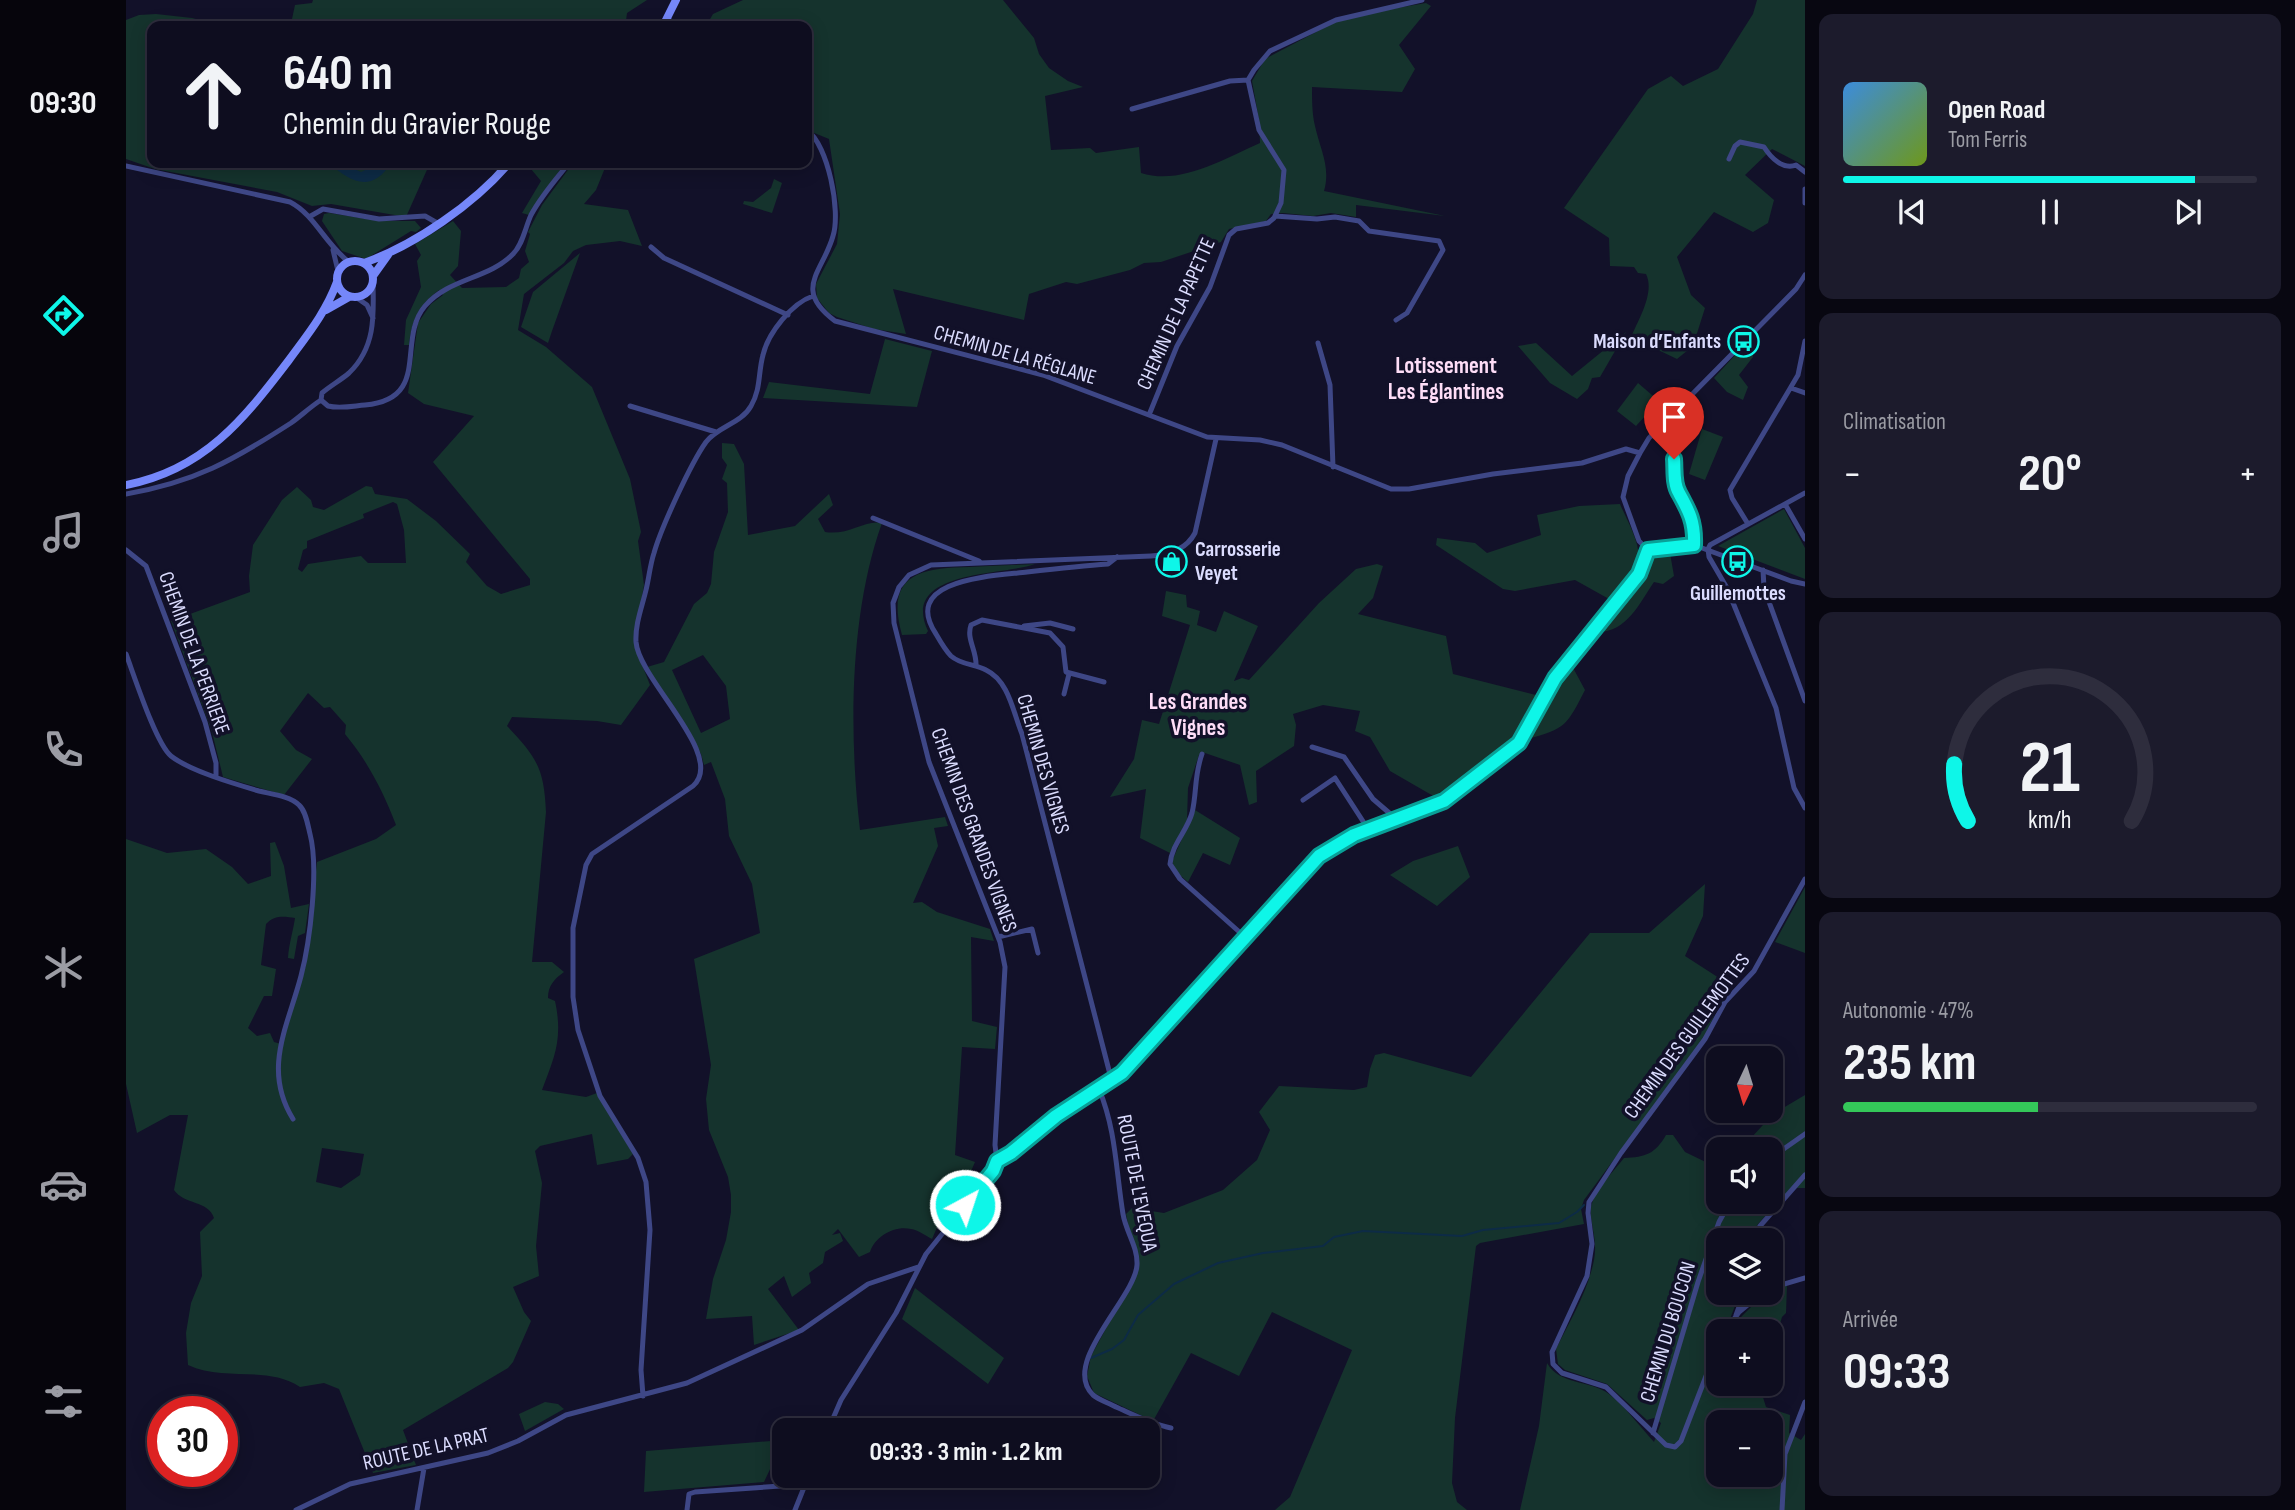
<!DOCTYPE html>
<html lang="fr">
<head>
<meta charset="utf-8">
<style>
  body { margin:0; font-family:"Sofia Sans Condensed",sans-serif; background:#1c1b2c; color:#f1f3f6; height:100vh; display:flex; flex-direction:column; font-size:26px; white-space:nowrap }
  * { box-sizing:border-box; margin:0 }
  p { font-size:23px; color:#9b9ca4 }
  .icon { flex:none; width:38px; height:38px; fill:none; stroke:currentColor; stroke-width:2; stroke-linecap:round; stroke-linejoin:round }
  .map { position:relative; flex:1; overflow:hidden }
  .details { display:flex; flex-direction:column; gap:14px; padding:14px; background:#080711; width:490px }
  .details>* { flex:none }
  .top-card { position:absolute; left:21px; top:21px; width:665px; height:147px; border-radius:14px; box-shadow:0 4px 18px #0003,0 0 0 2px #2e2d3d; background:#0e0d1f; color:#f1f3f6; overflow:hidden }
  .needle { width:46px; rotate:184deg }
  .controls { position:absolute; left:1580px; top:1046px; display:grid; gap:14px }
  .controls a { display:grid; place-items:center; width:77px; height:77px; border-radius:14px; background:#0e0d1f; box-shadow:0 4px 18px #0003,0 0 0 2px #2e2d3d; font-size:35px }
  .speed { position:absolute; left:21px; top:1396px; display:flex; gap:14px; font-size:35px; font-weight:700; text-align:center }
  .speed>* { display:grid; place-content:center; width:91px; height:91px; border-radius:50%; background:#0e0d1f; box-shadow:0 4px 18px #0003,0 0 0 2px #2e2d3d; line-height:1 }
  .speed .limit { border:10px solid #d22; background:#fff; color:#111 }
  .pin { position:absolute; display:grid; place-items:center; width:60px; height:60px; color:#fff; margin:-72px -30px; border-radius:50% 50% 50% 0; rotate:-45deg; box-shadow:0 0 7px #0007 }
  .pin .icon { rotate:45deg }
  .me { position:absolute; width:77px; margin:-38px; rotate:40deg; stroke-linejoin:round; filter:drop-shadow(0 0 5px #0008) }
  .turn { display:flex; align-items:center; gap:24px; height:147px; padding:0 21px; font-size:32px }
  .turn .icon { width:91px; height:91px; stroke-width:2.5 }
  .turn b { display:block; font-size:49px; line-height:60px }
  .big { font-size:52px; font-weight:700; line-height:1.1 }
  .details .tile { flex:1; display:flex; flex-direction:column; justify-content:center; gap:10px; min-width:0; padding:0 24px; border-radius:14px; background:#1c1b2c }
  .details .dial { align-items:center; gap:0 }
  .dial svg { height:182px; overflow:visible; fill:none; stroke:#2e2d3d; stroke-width:7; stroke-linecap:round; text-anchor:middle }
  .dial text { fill:#f1f3f6; stroke:none }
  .song { display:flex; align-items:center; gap:21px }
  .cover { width:84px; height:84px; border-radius:10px; background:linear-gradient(135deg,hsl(210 70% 55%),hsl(80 70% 35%)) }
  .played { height:7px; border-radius:4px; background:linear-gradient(90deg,#0ef6e8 85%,#2e2d3d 85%) }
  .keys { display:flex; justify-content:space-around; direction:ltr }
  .heat { display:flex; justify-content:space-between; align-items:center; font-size:38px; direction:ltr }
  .charge { height:10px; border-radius:5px; background:linear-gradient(90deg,#34c759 47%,#2e2d3d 0) }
  .trip { position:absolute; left:646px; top:1418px; width:388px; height:70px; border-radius:14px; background:#0e0d1f; box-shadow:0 4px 18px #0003,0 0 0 2px #2e2d3d; font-weight:700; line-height:70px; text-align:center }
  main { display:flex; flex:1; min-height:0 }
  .dock { display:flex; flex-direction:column; width:126px; justify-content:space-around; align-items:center; background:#06050c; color:#9b9ca4 }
  .dock .icon { width:49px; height:49px }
  .dock .on { color:#0ef6e8 }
  .dock b { font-size:32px; color:#f1f3f6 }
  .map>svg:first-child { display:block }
  .green { fill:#15332d; fill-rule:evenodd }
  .water { fill:#0d2b46 }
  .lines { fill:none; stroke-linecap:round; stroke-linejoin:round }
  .stream { stroke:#0d2b46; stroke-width:2 }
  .minor { stroke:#3e4786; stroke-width:5 }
  .secondary { stroke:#7587fa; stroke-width:8 }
  .route-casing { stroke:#09a097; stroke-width:18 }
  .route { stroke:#0ef6e8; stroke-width:12 }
  .labels { text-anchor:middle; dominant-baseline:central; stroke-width:7; stroke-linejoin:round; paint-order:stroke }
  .street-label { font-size:21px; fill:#dbdcfe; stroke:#121129 }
  .poi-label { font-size:21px; font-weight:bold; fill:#dbdcfe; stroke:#121129; text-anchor:end }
  .neighbourhood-label { font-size:23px; font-weight:bold; fill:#feddf7; stroke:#121129 }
</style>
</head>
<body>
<main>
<nav class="dock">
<b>09:30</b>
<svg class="icon on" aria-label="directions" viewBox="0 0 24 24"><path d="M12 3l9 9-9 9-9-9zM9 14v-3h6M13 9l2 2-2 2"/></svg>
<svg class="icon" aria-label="music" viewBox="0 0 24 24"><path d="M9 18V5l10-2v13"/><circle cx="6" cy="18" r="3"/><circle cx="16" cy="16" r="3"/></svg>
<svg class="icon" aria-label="phone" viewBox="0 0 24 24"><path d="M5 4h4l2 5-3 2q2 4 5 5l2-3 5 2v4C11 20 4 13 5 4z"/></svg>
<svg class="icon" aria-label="climate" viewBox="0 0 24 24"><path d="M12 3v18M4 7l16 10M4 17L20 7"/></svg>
<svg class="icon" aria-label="car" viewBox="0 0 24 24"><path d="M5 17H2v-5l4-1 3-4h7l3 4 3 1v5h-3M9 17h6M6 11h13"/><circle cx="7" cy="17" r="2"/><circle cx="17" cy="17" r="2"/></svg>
<svg class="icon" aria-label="filters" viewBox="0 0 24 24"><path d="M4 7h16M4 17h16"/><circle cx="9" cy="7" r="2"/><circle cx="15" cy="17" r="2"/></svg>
</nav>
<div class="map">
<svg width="1679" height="1510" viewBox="0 0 1679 1510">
  <rect width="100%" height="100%" fill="#121129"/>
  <path class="green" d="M187 0H521L501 13 500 21 493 26H152L166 19 169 5 186 3Z
    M617 0H877L908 38 913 54 923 68 942 81 957 87 919 96 925 150 964 148 970 153 1013 147 1015 173C1055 186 1099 158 1134 143L1133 120 1126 81 1139 59 1209 22 1224 16 1300 3 1305 6 1273 45 1289 69 1276 92 1186 87C1186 99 1186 114 1189 126 1194 149 1205 167 1198 191L1319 216 1230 205V217L1205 213 1187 216 1157 213 1145 214 1140 221 1103 229 1095 242 1035 262 1018 263 1004 270 951 284 940 282 903 294 898 320 767 289 780 334 748 329 711 317 703 313 691 298 690 284 711 244 714 214 703 139 681 130V26H580L587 14Z
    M1631 0H1679V166L1646 149 1619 175 1648 200 1642 223 1627 232 1588 212 1551 257 1565 295 1579 308 1567 346 1551 359 1505 337C1513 319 1529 292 1520 274L1512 273 1508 267 1484 266 1483 238 1438 208 1522 89 1545 76 1557 86 1592 69 1627 14Z
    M30 14 66 18 97 26H26V163H304L280 217 205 204 186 206 151 192 29 169 0 159V20L13 15Z
    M411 163H439L403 215 396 213 415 181 405 169Z
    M447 163H481L470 190 458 204 502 210 516 246 494 241 460 245 447 251 438 263 398 294 392 330 420 347 466 387 504 479 515 532 512 541 518 585 508 644 524 685 495 725 471 721 386 717 381 726C411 758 418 768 420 812L406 962H426L438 972C428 979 422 986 422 998L429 1001C437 1038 429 1056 416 1090L460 1097 471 1093 507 1154 502 1159 471 1165 466 1134 414 1146 409 1151 416 1183 410 1246 413 1276 387 1287 398 1312 405 1321 387 1362 382 1368 277 1430 290 1465 247 1473 213 1389 198 1383 174 1387C141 1365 97 1382 62 1365L60 1333 65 1303 76 1276 74 1232 88 1218C82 1200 58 1205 48 1190L62 1115H44L11 1133 0 1084V839L41 853 80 849 106 867 122 884 145 876 144 843 149 842 158 866 165 908 183 904 179 933 172 936 168 959 162 958C163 943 167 932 169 918 158 916 148 915 140 924L135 965 150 969 146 996H138L122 1028 131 1036 144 1033 148 1042 155 1044 180 965 191 862 250 839 270 825C257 791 242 762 219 734L220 725 204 707 198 708 182 693 154 731 170 750 186 759 158 795 97 777 86 732 45 621 124 592 123 576 127 545 156 500 171 487 185 500 187 507 198 510 240 486 246 487 249 494 281 499 310 521 344 554 340 562 361 586 375 594 404 585V579L307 462 348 416 298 404 282 393 292 323 305 304 317 295 313 290C292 306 286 320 283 345H278L280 320 295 287 291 261 295 255 289 244 327 221 335 231 332 266 324 275 336 288 380 287 393 278 395 269 403 262 399 251 404 234 402 232 416 205ZM267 502 271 504 278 530 280 563H242L235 556 182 564 176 572 172 569 177 550 181 548V541L238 518 237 514ZM196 1148 238 1154 234 1175 215 1188 190 1182Z
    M648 179 656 183 646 213 617 204 618 201 627 202 645 188Z
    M203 213 254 221H289L295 228 290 232 285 231 240 259 216 251 196 221 198 214Z
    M454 253 426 331 422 343 395 327 407 292Z
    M1500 332 1474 377 1466 378 1462 389 1451 399 1424 383 1392 346 1410 343 1446 376Z
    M759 339 806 351 791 407 637 398 643 382 744 394Z
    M1623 340 1627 357 1613 375 1622 387 1617 400 1601 392 1588 378Z
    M1512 383 1533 401 1510 426 1491 411Z
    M1576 429 1597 437 1579 480 1563 474Z
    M596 443 608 444 618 464 622 535 669 526 703 494 707 505 692 519 699 532C722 536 740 519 756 523 723 615 723 734 734 830L819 817 822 826 808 828 812 846 787 903 796 902 811 912 864 929 868 941 845 937 846 1021 871 1027 869 1049 836 1047 829 1155 849 1162 839 1185 826 1193 814 1208 813 1223 806 1239C800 1236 792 1230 785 1229 769 1225 749 1236 744 1252L733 1257 712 1229 706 1235 714 1233 717 1241 699 1252 697 1263 683 1273 685 1283 666 1297 658 1276 642 1289 673 1330 628 1345 626 1316 580 1319 587 1279 600 1240 605 1212V1195L602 1177 583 1130 580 1099 585 1065 568 959 634 933 626 884 603 836 599 799 585 762 578 765 575 754 521 667 538 662 568 604 581 593 585 584 588 552 602 512 601 483 596 479 601 465 596 458ZM577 655 600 686 604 719 575 733 546 670Z
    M1494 504C1501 521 1520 551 1510 570 1505 580 1491 590 1483 599L1449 580 1389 591 1377 589 1310 545 1311 538 1349 543 1361 553 1415 535 1411 515 1453 506Z
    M1658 509 1679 548V579L1592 546Z
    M1544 553 1548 576 1537 584 1528 582C1513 604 1500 634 1469 632L1519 573 1528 557Z
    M909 564C879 576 773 569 802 631L800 634 776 635C759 575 793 568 843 567 865 566 887 565 909 564Z
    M1251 564 1257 566 1247 598 1232 614 1320 636 1327 674 1414 696 1401 725 1388 742 1316 801 1264 771 1244 737 1229 731 1234 711 1197 705 1167 714 1170 725 1168 746 1130 771 1131 802 1123 805 1114 765 1079 753 1073 755 1062 788 1061 820 1044 853 1014 838 1020 789 984 797 1008 759 1016 720 1033 724 1064 625 1036 616 1040 591 1060 595 1061 607 1074 611 1071 625 1090 632 1098 611 1132 626 1108 681 1116 678 1123 680 1193 603 1230 569Z
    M1445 664 1459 690C1441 725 1440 729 1401 739L1426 689Z
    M1069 810 1114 838 1104 865 1077 853 1062 882 1049 871 1046 861Z
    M1332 846 1344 877 1311 906 1264 875 1287 861Z
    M1579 884 1577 916 1559 956 1607 987 1590 1012 1577 1039 1458 1200 1455 1209 1458 1224 1354 1243 1350 1246 1329 1418 1326 1483 1331 1502 1341 1510H1149L1164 1497 1226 1350 1146 1312 1113 1376 1065 1353 1027 1421 968 1393 961 1376 965 1356 1012 1270 1000 1214 1006 1208 1038 1213 1097 1190 1131 1160 1144 1130 1133 1112 1153 1086 1228 1090 1241 1087 1244 1069 1249 1055 1258 1053 1345 1077 1464 933H1523Z
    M1679 887V953L1649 942Z
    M1679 1095V1188H1665L1632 1224 1621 1241H1592V1293H1614L1604 1319 1609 1323 1631 1301 1661 1285 1660 1313 1656 1317 1645 1355V1332H1592V1384H1638L1636 1394 1640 1407 1664 1415 1663 1433 1675 1440 1679 1434V1510H1394L1413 1426 1421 1363C1433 1385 1464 1380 1483 1394 1499 1406 1514 1427 1528 1442L1535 1423 1528 1418 1521 1420 1481 1384 1439 1370 1432 1364 1430 1349C1444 1321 1462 1291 1468 1260 1471 1244 1467 1232 1465 1217 1461 1196 1486 1174 1498 1158 1520 1157 1529 1154 1540 1135H1547L1559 1152 1592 1168V1202H1645V1150H1614L1647 1114ZM1592 1423H1645V1475H1592Z
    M789 1288 878 1358 862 1384 776 1319Z
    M419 1402 432 1404 438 1409 399 1431 393 1414Z
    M658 1440V1462L647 1463 638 1482 518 1492 520 1451Z"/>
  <path class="water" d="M203 163H215L235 172 254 163H265C246 193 225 183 203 163Z"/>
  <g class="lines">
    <path class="stream" d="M965 1358 986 1349 998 1340 1012 1315 1048 1284 1092 1263 1137 1253 1197 1246 1208 1237 1237 1231 1336 1236 1357 1230 1433 1223 1451 1212 1458 1205"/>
    <path class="minor" d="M542 19 551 26
      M1006 109 1104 81 1122 80
      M681 130C702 145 715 211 707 236 697 272 666 289 709 321L917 375 1081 437 1134 440 1156 445 1265 489H1283L1367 474 1456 463 1500 449 1514 453
      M1603 159 1609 146 1614 142 1638 147C1645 158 1657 170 1670 165L1679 172
      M0 166 164 202C189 215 199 244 223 262
      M1679 189V203
      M1149 216 1191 219 1209 217 1233 221 1243 231 1313 241 1317 250 1281 313 1270 320
      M183 217 197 209 253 219 299 216 313 224
      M525 247 538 258 662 315
      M207 250 212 271
      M247 284C248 317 249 348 223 373 215 380 204 386 196 393L195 400 202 406C214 409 227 406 239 405 306 399 270 340 299 306 323 278 363 279 387 254 397 244 399 228 405 215 415 196 430 179 443 163
      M231 298 241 305 247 318
      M1192 343 1204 385 1207 467
      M1665 388 1679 393
      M504 406 590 432
      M1023 415 1051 346 1084 287 1103 235 1110 229 1142 223 1148 218 1155 203 1158 170 1133 130 1122 80 1128 70 1144 51 1210 20 1296 0
      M1534 427 1548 459 1553 493 1559 499 1566 516 1568 545
      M0 494C69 482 106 461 165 423 175 416 184 407 195 400
      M1659 504 1679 539
      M747 518 853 561
      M1622 524 1606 498 1604 490 1672 375 1679 341
      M1582 549 1583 557 1601 588 1650 708 1668 788 1679 808
      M1582 549 1584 545 1679 493
      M0 550 20 566 79 722 90 763V777
      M1522 550 1513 541 1497 497 1502 476 1514 453 1523 438 1670 289 1679 275
      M1522 550 1568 545 1665 581 1679 584
      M1637 570 1638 588 1679 701
      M898 626 924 623 947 629
      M0 654C8 675 30 744 45 756 64 771 109 784 133 791 145 794 164 796 173 805 180 811 182 826 184 834 193 868 184 942 175 976 162 1026 136 1069 167 1119
      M850 666C851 651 840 639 845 625L856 620 924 633 937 647 940 672 978 682
      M938 694 943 674
      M1186 747 1218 757 1247 799 1268 817
      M1076 754C1068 776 1071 792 1066 813 1061 831 1046 844 1044 864L1054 879 1119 937
      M1177 800 1209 778 1242 829
      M872 937 906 929 912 953
      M986 1082 896 734C887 712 883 681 860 670 849 664 835 665 825 656 819 650 814 641 810 634 773 578 870 576 901 572 928 569 955 566 982 564L991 557
      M973 1089C990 1130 990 1171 997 1214 1000 1232 1012 1247 1011 1265 1009 1298 934 1363 967 1395 973 1400 983 1403 990 1407 1008 1415 1025 1424 1045 1428
      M1645 1158 1679 1134
      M871 1161 869 1145 879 967 874 942 803 762 768 623 767 603 773 587 783 575 805 565 1025 556C1043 555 1060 550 1069 533L1090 439
      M1625 1241 1634 1226 1679 1175
      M1645 1288 1679 1278
      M1610 1315 1618 1293
      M1599 1332 1613 1312 1636 1293
      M1592 1345 1555 1441 1549 1447 1540 1445 1480 1387 1436 1373 1427 1364 1426 1352 1461 1276 1466 1244 1462 1213 1463 1202 1495 1153 1579 1039 1599 1002 1628 971 1679 879
      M517 1396 515 1370 524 1230 520 1182 512 1158 474 1096 452 1030 447 997V928L460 865 466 854 567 786C601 756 513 680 510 642 509 624 516 607 520 590 523 578 524 565 528 553 535 528 565 463 580 442 592 426 615 424 625 406 635 389 632 373 637 355 642 333 666 303 687 296
      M702 1430 715 1400 770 1313 800 1254 867 1171 871 1161 885 1153 930 1116 996 1073 1193 856 1211 843 1242 829 1318 801 1393 743 1428 678 1513 574 1522 550
      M1527 1433 1572 1282 1593 1222 1604 1202
      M170 1510 224 1484 362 1453 392 1441 440 1415 561 1383 676 1330 742 1284 792 1267
      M291 1510 298 1468
      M561 1510 563 1494 569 1492 669 1485 678 1487
      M669 1510 683 1475
      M1656 1510 1659 1454 1679 1402"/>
    <path class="secondary" d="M537 26 550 0
      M211 279a18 18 0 1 1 36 0a18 18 0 1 1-36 0Z
      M238 263C289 245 348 204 383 163
      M247 276 262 255
      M200 310 223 297
      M0 485C78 470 118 419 163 360 182 334 200 312 211 282"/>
  </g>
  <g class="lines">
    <defs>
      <path id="route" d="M839 1205 867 1171 871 1161 885 1153 930 1116 996 1073 1193 856 1228 835 1318 801 1393 743 1429 678 1513 574 1522 550 1568 545C1569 522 1563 511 1553 493 1547 483 1549 469 1548 459"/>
    </defs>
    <use href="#route" class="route-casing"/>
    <use href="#route" class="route"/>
  </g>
  <defs>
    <symbol id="bus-ring" viewBox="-11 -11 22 22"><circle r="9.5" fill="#121129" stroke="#0ef6e8" stroke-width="1.5"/><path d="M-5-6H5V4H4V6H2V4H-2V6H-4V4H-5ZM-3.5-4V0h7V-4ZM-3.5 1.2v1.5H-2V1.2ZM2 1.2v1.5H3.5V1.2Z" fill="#0ef6e8"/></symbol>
    <symbol id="shop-ring" viewBox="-11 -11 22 22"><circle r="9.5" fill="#121129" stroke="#0ef6e8" stroke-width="1.5"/><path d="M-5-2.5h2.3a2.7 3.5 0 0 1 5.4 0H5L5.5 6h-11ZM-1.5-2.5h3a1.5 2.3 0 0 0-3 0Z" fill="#0ef6e8"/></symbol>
  </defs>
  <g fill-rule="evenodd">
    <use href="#bus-ring" x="1600" y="324" width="35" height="35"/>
    <use href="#shop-ring" x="1028" y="544" width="35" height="35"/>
    <use href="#bus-ring" x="1594" y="544" width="35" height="35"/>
  </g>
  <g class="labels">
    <g class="street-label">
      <text transform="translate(1050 314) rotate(-66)">CHEMIN DE LA PAPETTE</text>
      <text transform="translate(889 355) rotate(16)">CHEMIN DE LA RÉGLANE</text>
      <text transform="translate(68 653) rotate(70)">CHEMIN DE LA PERRIERE</text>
      <text transform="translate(917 764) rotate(74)">CHEMIN DES VIGNES</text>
      <text transform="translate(848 830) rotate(70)">CHEMIN DES GRANDES VIGNES</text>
      <text transform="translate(1561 1036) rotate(-54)">CHEMIN DES GUILLEMOTTES</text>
      <text transform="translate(1011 1183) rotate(79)">ROUTE DE L'EVEQUA</text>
      <text transform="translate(1542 1332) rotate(-73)">CHEMIN DU BOUCON</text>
      <text transform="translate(300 1449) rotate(-13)">ROUTE DE LA PRAT</text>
    </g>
    <g class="poi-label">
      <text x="1595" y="341">Maison d’Enfants</text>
      <text x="1069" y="549" text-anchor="start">Carrosserie<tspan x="1069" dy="24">Veyet</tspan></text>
      <text x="1612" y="593" text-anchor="middle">Guillemottes</text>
    </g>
    <g class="neighbourhood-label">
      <text x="1320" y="366">Lotissement<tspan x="1320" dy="26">Les Églantines</tspan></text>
      <text x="1072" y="702">Les Grandes<tspan x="1072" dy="26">Vignes</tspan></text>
    </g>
  </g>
</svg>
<div class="controls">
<a><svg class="needle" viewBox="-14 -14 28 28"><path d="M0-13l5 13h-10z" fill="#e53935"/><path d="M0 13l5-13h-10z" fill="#9b9ca4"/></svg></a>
<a><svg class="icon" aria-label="sound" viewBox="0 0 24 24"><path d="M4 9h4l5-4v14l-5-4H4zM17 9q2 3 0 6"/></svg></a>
<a><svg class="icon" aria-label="layers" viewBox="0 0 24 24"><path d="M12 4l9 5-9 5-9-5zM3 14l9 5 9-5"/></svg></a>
<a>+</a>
<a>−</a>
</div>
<div class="speed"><div class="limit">30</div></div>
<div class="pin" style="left:1548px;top:459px;background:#d93025"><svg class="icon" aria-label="arrive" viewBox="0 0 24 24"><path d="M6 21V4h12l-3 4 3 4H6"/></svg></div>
<svg class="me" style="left:839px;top:1205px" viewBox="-20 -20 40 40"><circle r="17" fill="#0ef6e8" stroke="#fff" stroke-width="3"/><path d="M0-11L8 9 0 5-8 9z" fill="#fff"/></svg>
<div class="trip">09:33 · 3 min · 1.2 km</div>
<div class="top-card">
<div class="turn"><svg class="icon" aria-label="ahead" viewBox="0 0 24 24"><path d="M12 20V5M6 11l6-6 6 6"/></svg><div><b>640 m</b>Chemin du Gravier Rouge</div></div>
</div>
</div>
<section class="details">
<div class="tile">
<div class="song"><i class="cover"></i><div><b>Open Road</b><p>Tom Ferris</p></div></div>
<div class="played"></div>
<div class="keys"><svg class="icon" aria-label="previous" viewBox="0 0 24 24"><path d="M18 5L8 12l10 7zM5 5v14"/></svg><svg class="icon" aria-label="pause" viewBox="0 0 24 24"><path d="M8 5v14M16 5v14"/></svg><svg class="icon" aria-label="next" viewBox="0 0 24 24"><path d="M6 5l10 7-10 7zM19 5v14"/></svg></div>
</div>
<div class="tile"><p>Climatisation</p>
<div class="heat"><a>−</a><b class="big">20°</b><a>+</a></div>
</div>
<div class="tile dial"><svg viewBox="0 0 100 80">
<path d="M14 69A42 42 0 1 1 86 69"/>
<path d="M14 69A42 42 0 0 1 8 44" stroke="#0ef6e8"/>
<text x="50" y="56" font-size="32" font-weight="700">21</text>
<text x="50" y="72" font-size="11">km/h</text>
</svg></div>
<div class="tile"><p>Autonomie · 47%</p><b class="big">235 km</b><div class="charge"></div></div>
<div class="tile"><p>Arrivée</p><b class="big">09:33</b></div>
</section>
</main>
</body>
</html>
